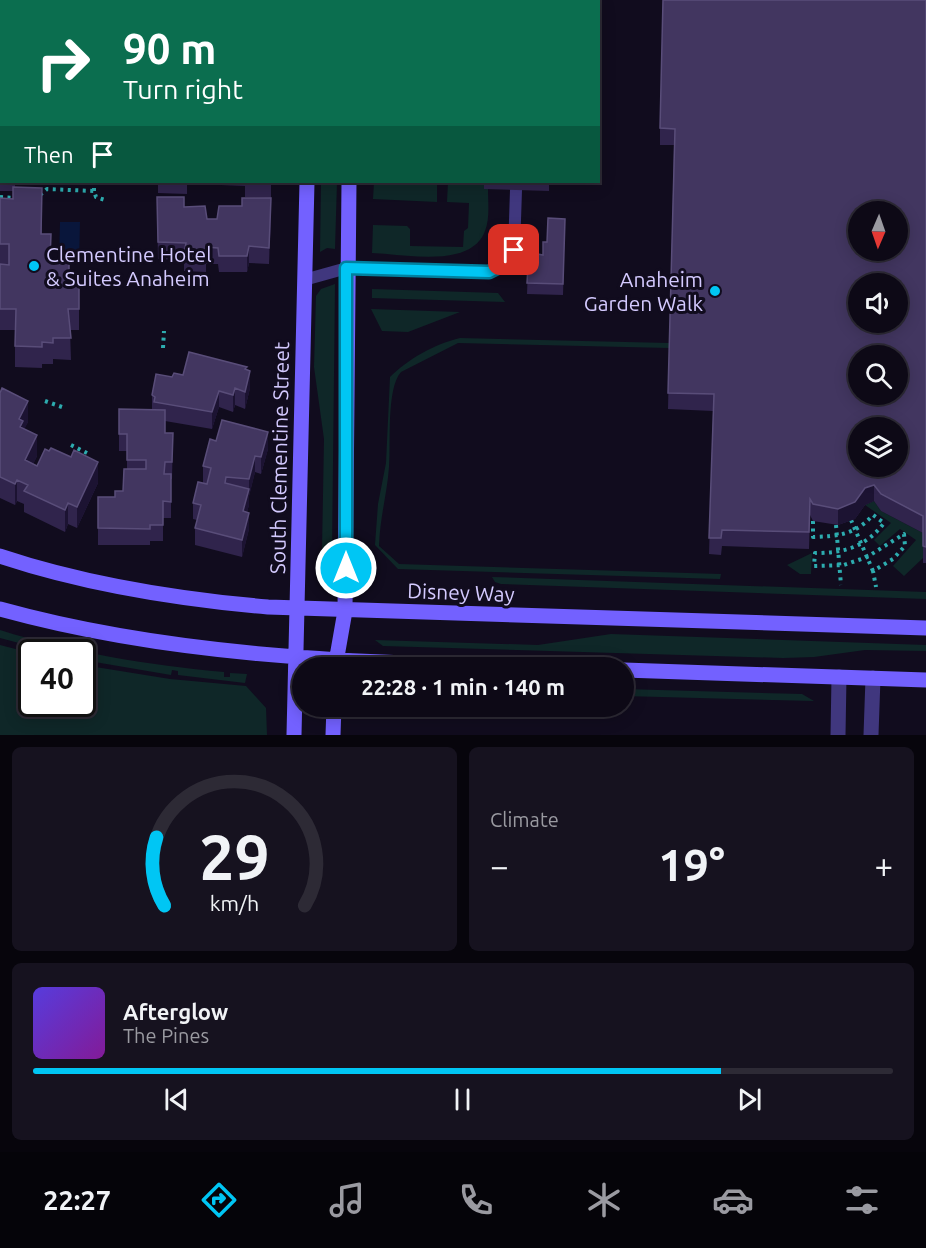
<!DOCTYPE html>
<html lang="en">
<head>
<meta charset="utf-8">
<style>
  body { margin:0; font-family:Ubuntu,sans-serif; background:#16121f; color:#f1f3f6; height:100vh; display:flex; flex-direction:column; font-size:22px; white-space:nowrap }
  * { box-sizing:border-box; margin:0 }
  p { font-size:20px; color:#9a9aa1 }
  .icon { flex:none; width:33px; height:33px; fill:none; stroke:currentColor; stroke-width:2; stroke-linecap:round; stroke-linejoin:round }
  .map { position:relative; height:735px; overflow:hidden }
  .sheet { display:flex; flex-direction:column; gap:12px; padding:12px; background:#07050c; flex:1 }
  .sheet>* { flex:none }
  .guide { position:absolute; left:0px; top:0px; width:600px; height:183px; box-shadow:0 3px 15px #0003,0 0 0 2px #2d2a35; background:#0b6e4f; color:#fff; overflow:hidden }
  .needle { width:39px; rotate:182deg }
  .buttons { position:absolute; left:848px; top:201px; display:grid; gap:12px }
  .buttons a { display:grid; place-items:center; width:60px; height:60px; border-radius:50%; background:#0d0916; box-shadow:0 3px 15px #0003,0 0 0 2px #2d2a35; font-size:30px }
  .speed { position:absolute; left:18px; top:639px; display:flex; gap:12px; font-size:30px; font-weight:700; text-align:center }
  .speed>* { display:grid; place-content:center; width:78px; height:78px; border-radius:50%; background:#0d0916; box-shadow:0 3px 15px #0003,0 0 0 2px #2d2a35; line-height:1 }
  .speed .limit { border:3px solid #111; border-radius:9px; background:#fff; color:#111 }
  .pin { position:absolute; display:grid; place-items:center; width:51px; height:51px; color:#fff; margin:-26px; border-radius:12px; box-shadow:0 3px 9px #0006 }
  .me { position:absolute; width:66px; margin:-33px; rotate:0deg; stroke-linejoin:round; filter:drop-shadow(0 0 4px #0008) }
  .turn { display:flex; align-items:center; gap:21px; height:126px; padding:0 24px; font-size:27px }
  .turn .icon { width:78px; height:78px; stroke-width:2.5 }
  .turn b { display:block; font-size:42px; line-height:51px }
  .then { display:flex; align-items:center; height:57px; padding:0 24px; background:#0003; gap:12px; font-size:22px }
  .big { font-size:45px; font-weight:700; line-height:1.1 }
  .sheet .card { flex:1; display:flex; flex-direction:column; justify-content:center; gap:9px; min-width:0; padding:0 21px; border-radius:9px; background:#16121f }
  .sheet .dial { align-items:center; gap:0 }
  .dial svg { height:156px; overflow:visible; fill:none; stroke:#2d2a35; stroke-width:7; stroke-linecap:round; text-anchor:middle }
  .dial text { fill:#f1f3f6; stroke:none }
  .song { display:flex; align-items:center; gap:18px }
  .cover { width:72px; height:72px; border-radius:9px; background:linear-gradient(135deg,hsl(250 70% 55%),hsl(290 70% 35%)) }
  .played { height:6px; border-radius:3px; background:linear-gradient(90deg,#00c6f4 80%,#2d2a35 80%) }
  .keys { display:flex; justify-content:space-around; direction:ltr }
  .heat { display:flex; justify-content:space-between; align-items:center; font-size:33px; direction:ltr }
  .sheet .tiles { flex:1; display:grid; gap:12px; grid-template-columns:1fr 1fr }
  .card:last-child { grid-column:span 2 }
  .trip { position:absolute; left:292px; top:657px; width:342px; height:60px; border-radius:30px; background:#0d0916; box-shadow:0 3px 15px #0003,0 0 0 2px #2d2a35; font-weight:700; line-height:60px; text-align:center }
  .tabs { display:flex; height:96px; justify-content:space-around; align-items:center; background:#050409; color:#9a9aa1 }
  .tabs .icon { width:42px; height:42px }
  .tabs .current { color:#00c6f4 }
  .tabs b { font-size:27px; color:#f1f3f6 }
  .map>svg:first-child { display:block }
  .green { fill:#0f2728 }
  .water { fill:#09163b }
  .lines { fill:none; stroke-linecap:round; stroke-linejoin:round }
  .path { stroke:#2dacaf; stroke-width:4; stroke-dasharray:3 4.5; stroke-linecap:butt }
  .lane { stroke:#40377e; stroke-width:12 }
  .street { stroke:#40377e; stroke-width:15 }
  .secondary { stroke:#7361ff; stroke-width:15 }
  .wall { fill:#30244c }
  .shaded-wall { fill:#1c1332 }
  .building { fill:#423660; stroke:#594d79; stroke-width:1.5; fill-rule:evenodd }
  .route-casing { stroke:#00819f; stroke-width:15 }
  .route { stroke:#00c6f4; stroke-width:10 }
  .poi-dot { fill:#00c6f4; stroke:#110c1e; stroke-width:2 }
  .labels { text-anchor:middle; dominant-baseline:central; stroke-width:6; stroke-linejoin:round; paint-order:stroke }
  .poi-label { font-size:21px; fill:#d4caff; stroke:#110c1e; text-anchor:start }
  .street-label { font-size:21px; fill:#d4caff; stroke:#110c1e }
</style>
</head>
<body>
<div class="map">
<svg width="926" height="735" viewBox="0 0 926 735">
  <rect width="100%" height="100%" fill="#110c1e"/>
  <path class="green" d="M321 182H337L335 249 327 248 320 252Z
    M374 182H437V202L373 199Z
    M448 182H484V188L488 189C488 202 490 219 485 231 471 269 404 254 372 253L373 225 407 226 410 229V246L463 247 464 231 468 228 469 203 447 202Z
    M335 284 332 552 326 555 322 550 324 439 314 367 316 296 321 289Z
    M372 289 498 293 505 302 372 298Z
    M371 309 460 312 408 332 382 331Z
    M460 338 669 343V348L458 343 401 372C386 389 391 444 389 467 387 495 380 516 379 546L399 564 721 574 720 579 398 569 375 545 378 504 386 463 390 377C408 359 435 344 460 338Z
    M874 501 881 511 923 533V558L904 576 893 566 916 540 900 529 880 546 874 540 891 523 865 505Z
    M812 553 811 574H800L787 565Z
    M492 577 926 592V599L501 584 495 582Z
    M0 630C72 653 149 665 224 672V677H230V673L247 674 245 683 178 675V671L172 670 171 675 83 660 82 652H53L0 638Z
    M611 634 926 645V651L865 650 814 657 783 658 383 646 375 640 538 645Z
    M0 645 31 653 32 704H82L83 665 170 679 246 686 266 708 267 735H0Z
    M624 689 802 694 814 701 624 696Z"/>
  <path class="water" d="M60 222H80L79 262 59 261Z"/>
  <g class="lines">
    <path class="path" d="M0 123H2
      M94 191V183H107
      M40 195 47 189 94 191 96 197 105 200
      M0 197 15 198
      M163 348 164 331
      M45 401 62 407
      M71 445 87 453
      M851 520 873 571
      M813 521V537C838 536 855 535 873 515L884 523C866 547 844 553 815 553L814 566 844 565 867 557 904 534 905 546 893 559 873 571 876 587
      M836 525 841 585"/>
    <path class="lane" d="M304 280 347 268 489 272 505 264 514 250 516 190"/>
    <path class="street" d="M838 735 839 677
      M871 735 873 678"/>
    <path class="secondary" d="M312 2V0
      M355 2V0
      M0 556C87 585 177 599 268 607L926 628
      M0 609C177 658 359 662 542 668
      M335 668 345 611 349 182
      M624 670 926 680
      M294 735 307 182
      M333 735 334 706"/>
  </g>
  <path class="wall" d="M926 0V563H923V533L881 511 874 501 865 505 855 519 838 525 813 521 810 515 809 549 722 546 721 555 709 554 713 411 668 409 674 145H660V128Z
    M0 43H2V107H0Z
    M0 127H2V182H36V185L15 183V187L42 209V234L51 261 69 281 79 282V330H70L71 360 53 359V364H42V368L15 367V330H0V198L13 199V191H0Z
    M158 182H205V183H187V194L158 193Z
    M221 182H271V198L245 197V186L221 185Z
    M484 182H549V191L484 189Z
    M157 197 184 207 207 219H217L271 214 269 264 249 263 247 272H219L218 264H206V272L184 271V260L158 259Z
    M565 219 563 295 527 294 528 266H537L543 255 547 242Z
    M247 370 250 388 245 409 235 405 233 412 219 407 212 429 165 421V433H173L172 479H171V518H163V541H150V545H98V497H115L123 491 127 469V451H119V409L152 410V395L172 377 183 375Z
    M0 393 28 422 24 429 37 456 33 464 37 466 98 483 77 528 68 524 65 532 24 512V504L17 501 15 505 0 498Z
    M216 441 268 449 261 474 255 472 249 496V505L247 512 249 529 242 557 195 545V528L197 520 193 519V503L207 484 203 483V466Z"/>
  <path class="shaded-wall" d="M271 198V214L269 264V248Z
    M249 246V263L247 272V256Z
    M250 371V388L245 409V392Z
    M235 388V405L233 412V395Z
    M219 391V407L212 429V412Z
    M28 401V422L23 432 20 449 19 419Z
    M268 432V449L261 474V457Z
    M37 435V456L25 481V460Z
    M255 456V472L249 496V479Z
    M98 462V483L77 528V507Z
    M17 480V501L15 505V484Z
    M874 485V501L865 505 855 519 838 525V509L865 488Z
    M249 489V505L243 528V511Z
    M68 503V524L65 532V510Z
    M249 513V529L242 557V540Z"/>
  <path class="building" d="M663 0H926V547L923 546V516L881 494 874 485 865 488 855 502 838 509 813 504 810 499 809 532 722 530 721 538H709L714 394 668 393 675 129 660 128ZM858 212H897V250H858ZM858 284H897V322H858ZM858 356H897V394H858ZM858 428H897V466H858Z
    M0 43H2V90H0Z
    M0 127H2V175H0Z
    M13 187 42 188 41 234H51L50 261H69V281L79 282V309H68L71 338H53V343L42 342V347L15 346 16 309H0V264L9 265V244H0V198L13 199Z
    M157 197H184V207L205 206 207 219H217L219 206H242V198H271L269 248 249 246 247 256H219L218 248 206 247V255L184 254 186 243 158 242Z
    M548 218 565 219 563 284 527 283 528 266H537V254L543 255V242H547Z
    M189 352 247 367 245 369 250 371 245 392 235 388 233 395 219 391 212 412 154 402 155 397 152 395 156 374 172 377 174 373 183 375Z
    M2 388 28 401 19 419 23 421 20 427 37 435 25 460 37 466 45 449 49 451 51 448 71 457 74 450 98 462 77 507 68 503 65 510 24 491 28 485 17 480 15 484 0 477V393Z
    M119 409 165 410V433H173L172 462H165L164 474H171V502L163 501V525H150V529L98 528V497H115V491H123L124 469H146V460H127V434H119Z
    M222 420 268 432 261 457 255 456 249 479 226 477 225 483 249 489 243 511 249 513 242 540 195 528 201 505 193 503 198 482 207 484 211 468 203 466 210 439 216 441Z"/>
  <g class="lines">
    <defs>
      <path id="route" d="M346 568V268L489 272 505 264 514 250"/>
    </defs>
    <use href="#route" class="route-casing"/>
    <use href="#route" class="route"/>
  </g>
  <g class="poi-dot">
    <circle cx="34" cy="266" r="6"/>
    <circle cx="715" cy="291" r="6"/>
  </g>
  <g class="labels">
    <g class="poi-label">
      <text x="46" y="254">Clementine Hotel<tspan x="46" dy="24">&amp; Suites Anaheim</tspan></text>
      <text x="703" y="279" text-anchor="end">Anaheim<tspan x="703" dy="24">Garden Walk</tspan></text>
    </g>
    <g class="street-label">
      <text transform="translate(279 458) rotate(-89)">South Clementine Street</text>
      <text transform="translate(461 592) rotate(2)">Disney Way</text>
    </g>
  </g>
</svg>
<div class="buttons">
<a><svg class="needle" viewBox="-14 -14 28 28"><path d="M0-13l5 13h-10z" fill="#e53935"/><path d="M0 13l5-13h-10z" fill="#9a9aa1"/></svg></a>
<a><svg class="icon" aria-label="sound" viewBox="0 0 24 24"><path d="M4 9h4l5-4v14l-5-4H4zM17 9q2 3 0 6"/></svg></a>
<a><svg class="icon" aria-label="search" viewBox="0 0 24 24"><circle cx="10" cy="10" r="6"/><path d="M15 15l6 6"/></svg></a>
<a><svg class="icon" aria-label="layers" viewBox="0 0 24 24"><path d="M12 4l9 5-9 5-9-5zM3 14l9 5 9-5"/></svg></a>
</div>
<div class="speed"><div class="limit">40</div></div>
<div class="pin" style="left:514px;top:250px;background:#d93025"><svg class="icon" aria-label="arrive" viewBox="0 0 24 24"><path d="M6 21V4h12l-3 4 3 4H6"/></svg></div>
<svg class="me" style="left:346px;top:568px" viewBox="-20 -20 40 40"><circle r="17" fill="#00c6f4" stroke="#fff" stroke-width="3"/><path d="M0-11L8 9 0 5-8 9z" fill="#fff"/></svg>
<div class="trip">22:28 · 1 min · 140 m</div>
<div class="guide">
<div class="turn"><svg class="icon" aria-label="right" viewBox="0 0 24 24"><path d="M7 20v-9h11M14 6l5 5-5 5"/></svg><div><b>90 m</b>Turn right</div></div>
<div class="then">Then<svg class="icon" aria-label="arrive" viewBox="0 0 24 24"><path d="M6 21V4h12l-3 4 3 4H6"/></svg></div>
</div>
</div>
<section class="sheet">
<div class="tiles">
<div class="card dial"><svg viewBox="0 0 100 80">
<path d="M14 69A42 42 0 1 1 86 69"/>
<path d="M14 69A42 42 0 0 1 10 34" stroke="#00c6f4"/>
<text x="50" y="56" font-size="32" font-weight="700">29</text>
<text x="50" y="72" font-size="11">km/h</text>
</svg></div>
<div class="card"><p>Climate</p>
<div class="heat"><a>−</a><b class="big">19°</b><a>+</a></div>
</div>
<div class="card">
<div class="song"><i class="cover"></i><div><b>Afterglow</b><p>The Pines</p></div></div>
<div class="played"></div>
<div class="keys"><svg class="icon" aria-label="previous" viewBox="0 0 24 24"><path d="M18 5L8 12l10 7zM5 5v14"/></svg><svg class="icon" aria-label="pause" viewBox="0 0 24 24"><path d="M8 5v14M16 5v14"/></svg><svg class="icon" aria-label="next" viewBox="0 0 24 24"><path d="M6 5l10 7-10 7zM19 5v14"/></svg></div>
</div>
</div>
</section>
<nav class="tabs">
<b>22:27</b>
<svg class="icon current" aria-label="directions" viewBox="0 0 24 24"><path d="M12 3l9 9-9 9-9-9zM9 14v-3h6M13 9l2 2-2 2"/></svg>
<svg class="icon" aria-label="music" viewBox="0 0 24 24"><path d="M9 18V5l10-2v13"/><circle cx="6" cy="18" r="3"/><circle cx="16" cy="16" r="3"/></svg>
<svg class="icon" aria-label="phone" viewBox="0 0 24 24"><path d="M5 4h4l2 5-3 2q2 4 5 5l2-3 5 2v4C11 20 4 13 5 4z"/></svg>
<svg class="icon" aria-label="climate" viewBox="0 0 24 24"><path d="M12 3v18M4 7l16 10M4 17L20 7"/></svg>
<svg class="icon" aria-label="car" viewBox="0 0 24 24"><path d="M5 17H2v-5l4-1 3-4h7l3 4 3 1v5h-3M9 17h6M6 11h13"/><circle cx="7" cy="17" r="2"/><circle cx="17" cy="17" r="2"/></svg>
<svg class="icon" aria-label="filters" viewBox="0 0 24 24"><path d="M4 7h16M4 17h16"/><circle cx="9" cy="7" r="2"/><circle cx="15" cy="17" r="2"/></svg>
</nav>
</body>
</html>
